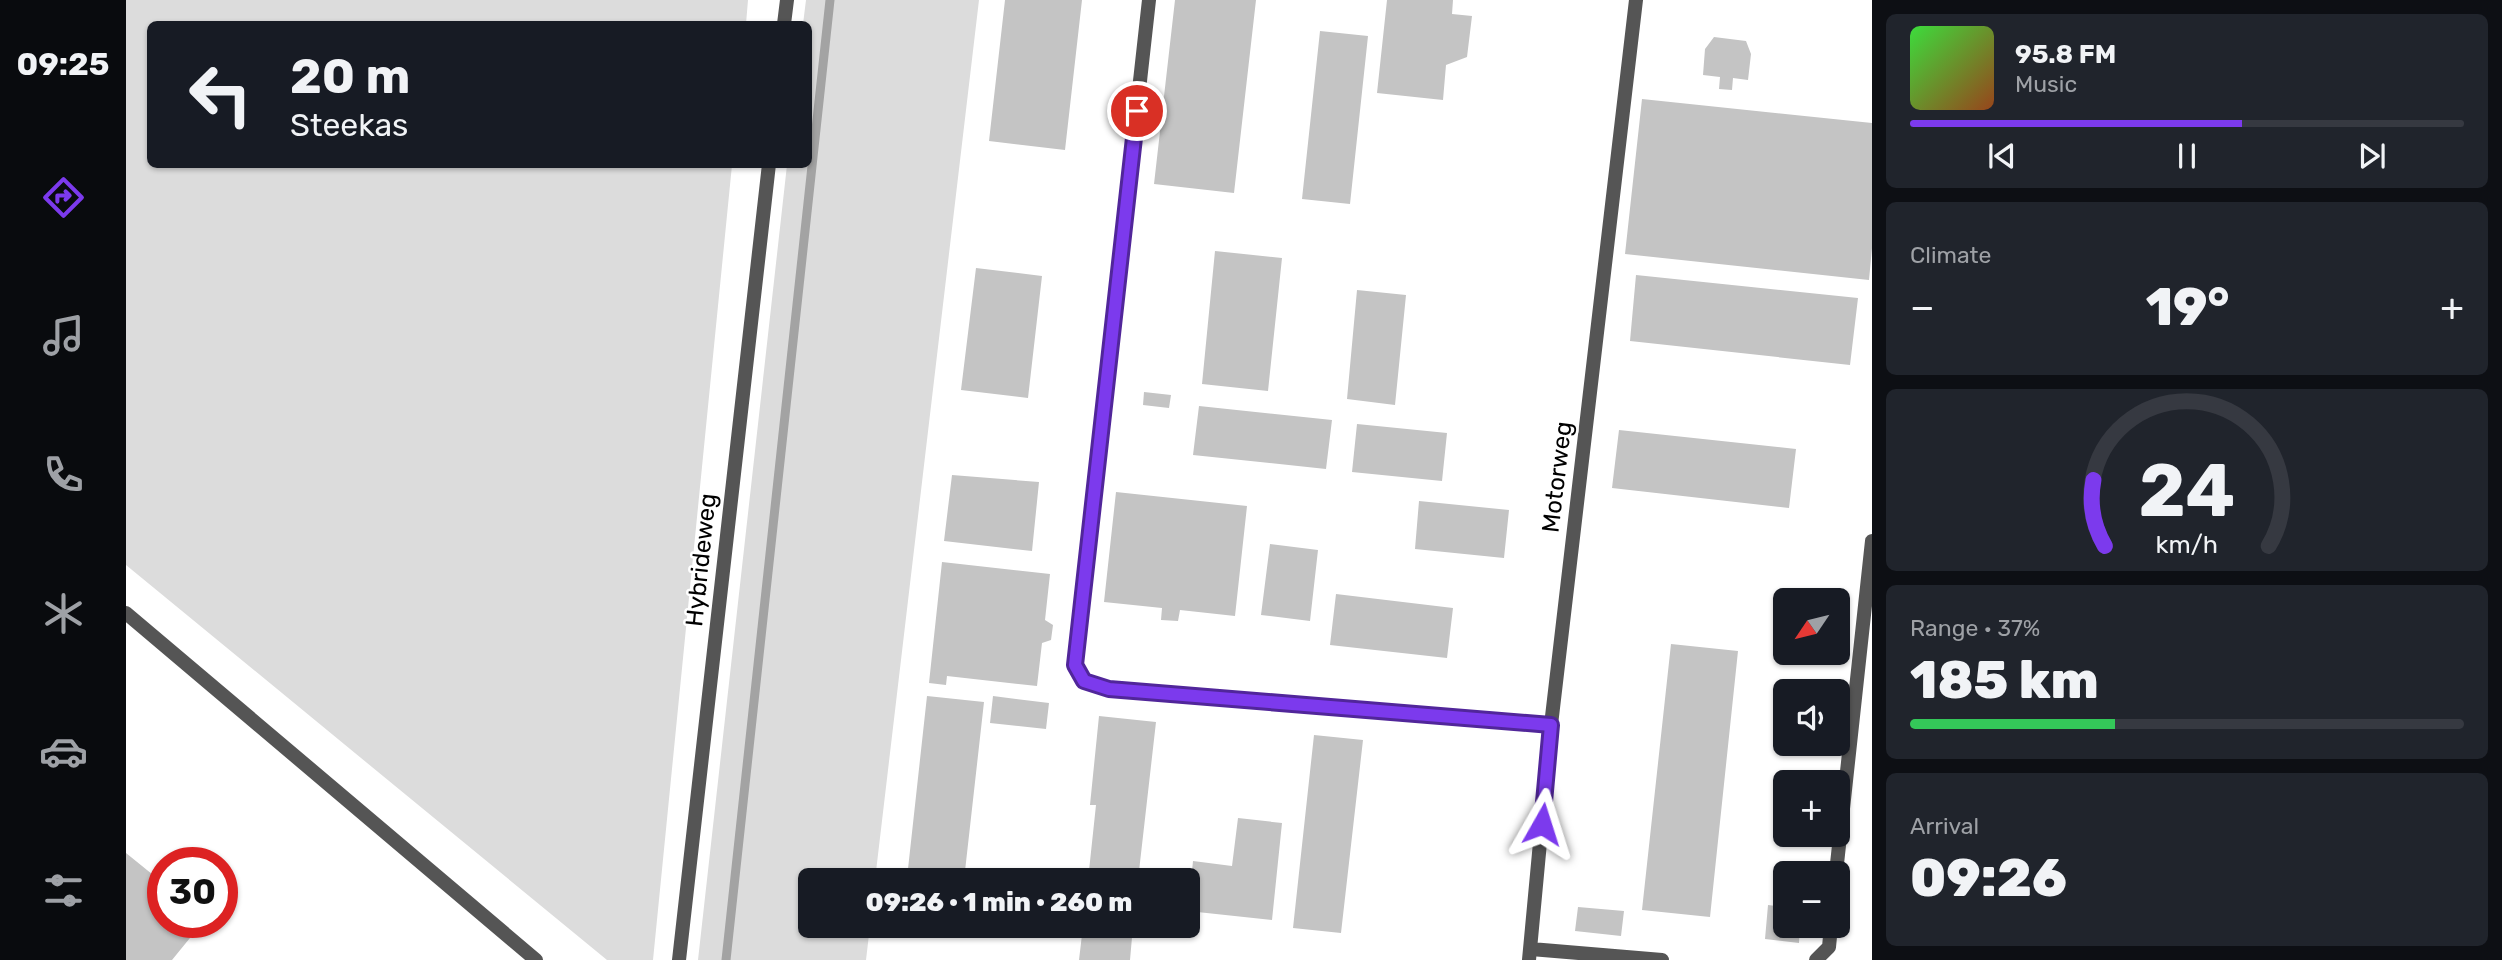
<!DOCTYPE html>
<html lang="en">
<head>
<meta charset="utf-8">
<style>
  body { margin:0; font-family:Rubik,sans-serif; background:#20242c; color:#f1f3f6; height:100vh; display:flex; flex-direction:column; font-size:26px; white-space:nowrap }
  * { box-sizing:border-box; margin:0 }
  p { font-size:23px; color:#9ea1a6 }
  .icon { flex:none; width:38px; height:38px; fill:none; stroke:currentColor; stroke-width:2; stroke-linecap:round; stroke-linejoin:round }
  .map { position:relative; flex:1; overflow:hidden }
  .details { display:flex; flex-direction:column; gap:14px; padding:14px; background:#0d0f14; width:630px }
  .details>* { flex:none }
  .guide { position:absolute; left:21px; top:21px; width:665px; height:147px; border-radius:10px; box-shadow:0 2px 5px #0004; background:#171b24; color:#f1f3f6; overflow:hidden }
  .needle { width:46px; rotate:235deg }
  .controls { position:absolute; left:1647px; top:588px; display:grid; gap:14px }
  .controls a { display:grid; place-items:center; width:77px; height:77px; border-radius:10px; background:#171b24; box-shadow:0 2px 5px #0004; font-size:35px }
  .speed { position:absolute; left:21px; top:847px; display:flex; gap:14px; font-size:35px; font-weight:700; text-align:center }
  .speed>* { display:grid; place-content:center; width:91px; height:91px; border-radius:50%; background:#171b24; box-shadow:0 2px 5px #0004; line-height:1 }
  .speed .limit { border:10px solid #d22; background:#fff; color:#111 }
  .pin { position:absolute; display:grid; place-items:center; width:60px; height:60px; color:#fff; margin:-30px; border:4px solid #fff; border-radius:50%; box-shadow:0 2px 7px #0007 }
  .me { position:absolute; width:77px; margin:-38px; rotate:6deg; stroke-linejoin:round; filter:drop-shadow(0 0 5px #0008) }
  .turn { display:flex; align-items:center; gap:24px; height:147px; padding:0 28px; font-size:32px }
  .turn .icon { width:91px; height:91px; stroke-width:2.5 }
  .turn b { display:block; font-size:49px; line-height:60px }
  .big { font-size:52px; font-weight:800; line-height:1.1 }
  .details .card { flex:1; display:flex; flex-direction:column; justify-content:center; gap:10px; min-width:0; padding:0 24px; border-radius:10px; background:#20242c }
  .details .dial { align-items:center; gap:0 }
  .dial svg { height:182px; overflow:visible; fill:none; stroke:#363941; stroke-width:7; stroke-linecap:round; text-anchor:middle }
  .dial text { fill:#f1f3f6; stroke:none }
  .song { display:flex; align-items:center; gap:21px }
  .cover { width:84px; height:84px; border-radius:10px; background:linear-gradient(135deg,hsl(120 70% 55%),hsl(20 70% 35%)) }
  .played { height:7px; border-radius:4px; background:linear-gradient(90deg,#7c3aed 60%,#363941 60%) }
  .keys { display:flex; justify-content:space-around; direction:ltr }
  .heat { display:flex; justify-content:space-between; align-items:center; font-size:38px; direction:ltr }
  .charge { height:10px; border-radius:5px; background:linear-gradient(90deg,#34c759 37%,#363941 0) }
  .trip { position:absolute; left:672px; top:868px; width:402px; height:70px; border-radius:10px; background:#171b24; box-shadow:0 2px 5px #0004; font-weight:800; line-height:70px; text-align:center }
  main { display:flex; flex:1; min-height:0 }
  .tabs { display:flex; flex-direction:column; width:126px; justify-content:space-around; align-items:center; background:#090b0e; color:#9ea1a6 }
  .tabs .icon { width:49px; height:49px }
  .tabs .active { color:#7c3aed }
  .tabs b { font-size:32px; color:#f1f3f6 }
  .map>svg:first-child { display:block }
  .green { fill:#dcdcdc }
  .lines { fill:none; stroke-linecap:round; stroke-linejoin:round }
  .stream { stroke:#a3a3a3; stroke-width:9 }
  .building { fill:#c4c4c4 }
  .service { stroke:#555; stroke-width:14 }
  .minor { stroke:#555; stroke-width:14 }
  .route-casing { stroke:#51269a; stroke-width:18 }
  .route { stroke:#7c3aed; stroke-width:12 }
  .labels { text-anchor:middle; dominant-baseline:central; stroke-width:5; stroke-linejoin:round; paint-order:stroke }
  .street-label { font-size:24px; fill:#000; stroke:#fff }
</style>
</head>
<body>
<main>
<nav class="tabs">
<b>09:25</b>
<svg class="icon active" aria-label="directions" viewBox="0 0 24 24"><path d="M12 3l9 9-9 9-9-9zM9 14v-3h6M13 9l2 2-2 2"/></svg>
<svg class="icon" aria-label="music" viewBox="0 0 24 24"><path d="M9 18V5l10-2v13"/><circle cx="6" cy="18" r="3"/><circle cx="16" cy="16" r="3"/></svg>
<svg class="icon" aria-label="phone" viewBox="0 0 24 24"><path d="M5 4h4l2 5-3 2q2 4 5 5l2-3 5 2v4C11 20 4 13 5 4z"/></svg>
<svg class="icon" aria-label="climate" viewBox="0 0 24 24"><path d="M12 3v18M4 7l16 10M4 17L20 7"/></svg>
<svg class="icon" aria-label="car" viewBox="0 0 24 24"><path d="M5 17H2v-5l4-1 3-4h7l3 4 3 1v5h-3M9 17h6M6 11h13"/><circle cx="7" cy="17" r="2"/><circle cx="17" cy="17" r="2"/></svg>
<svg class="icon" aria-label="filters" viewBox="0 0 24 24"><path d="M4 7h16M4 17h16"/><circle cx="9" cy="7" r="2"/><circle cx="15" cy="17" r="2"/></svg>
</nav>
<div class="map">
<svg width="1746" height="960" viewBox="0 0 1746 960">
  <rect width="100%" height="100%" fill="#fff"/>
  <path class="green" d="M0 0H622L620 24H24V164L606 165 527 960H481L0 565Z
    M680 0H853L749 880H684V926H744L740 960H572L661 165 682 164V24H677Z"/>
  <g class="lines">
    <path class="stream" d="M600 960 704 0"/>
  </g>
  <path class="building" d="M879 0H956L939 150 863 141Z
    M1049 0H1130L1108 193 1028 184Z
    M1261 0H1327L1326 14 1346 16 1341 57 1320 65 1317 100 1251 93Z
    M1194 31 1242 36 1224 204 1176 199Z
    M1588 37 1620 41 1625 54 1622 80 1607 78 1606 90 1593 89 1594 77 1577 75 1579 49Z
    M1516 99 1746 123V248L1743 280 1499 254Z
    M1089 251 1156 258 1142 391 1076 384Z
    M850 268 916 276 902 398 835 390Z
    M1510 275 1732 298 1724 365 1504 341Z
    M1231 290 1280 295 1269 405 1221 399Z
    M1018 392 1045 395 1043 408 1017 405Z
    M1073 406 1206 420 1200 469 1067 455Z
    M1231 424 1321 433 1316 481 1226 472Z
    M1493 430 1670 449 1663 508 1486 488Z
    M826 475 913 482 906 551 818 541Z
    M990 492 1121 506 1109 616 1054 610 1052 621 1035 620 1036 608 978 602Z
    M1293 501 1383 510 1378 558 1289 549Z
    M1144 544 1192 550 1184 621 1135 615Z
    M816 562 924 574 919 620 927 625 925 640 916 643 911 686 821 676 820 685 803 683Z
    M1210 594 1327 608 1321 658 1204 645Z
    M1545 644 1612 651 1584 917 1516 910Z
    M801 696 858 702 838 880 781 878Z
    M867 696 923 703 920 729 864 723Z
    M973 716 1030 722 1012 880H962L970 805H964Z
    M1188 735 1237 740 1215 933 1167 928Z
    M1112 818 1156 823 1146 920 1062 911 1067 861 1106 866Z
    M0 853 37 883V922H77L46 960H0Z
    M1642 905 1659 907V926H1674L1673 943 1639 939Z
    M1452 907 1498 911 1495 936 1449 931Z
    M957 926H1007L1004 960H953Z"/>
  <g class="lines">
    <path class="service" d="M0 613 410 960"/>
    <path class="minor" d="M1023 0 949 665 958 681 983 689 1425 725
      M658 24 661 0
      M1710 873 1746 541
      M1405 949 1536 960
      M553 960 643 164
      M1403 960 1425 725 1510 0
      M1690 960 1703 947 1705 926"/>
  </g>
  <g class="lines">
    <defs>
      <path id="route" d="M1011 111 949 665 958 681 983 689 1425 725 1416 824"/>
    </defs>
    <use href="#route" class="route-casing"/>
    <use href="#route" class="route"/>
  </g>
  <g class="labels">
    <g class="street-label">
      <text transform="translate(1431 477) rotate(-83)">Motorweg</text>
      <text transform="translate(575 560) rotate(-84)">Hybrideweg</text>
    </g>
  </g>
</svg>
<div class="controls">
<a><svg class="needle" viewBox="-14 -14 28 28"><path d="M0-13l5 13h-10z" fill="#e53935"/><path d="M0 13l5-13h-10z" fill="#9ea1a6"/></svg></a>
<a><svg class="icon" aria-label="sound" viewBox="0 0 24 24"><path d="M4 9h4l5-4v14l-5-4H4zM17 9q2 3 0 6"/></svg></a>
<a>+</a>
<a>−</a>
</div>
<div class="speed"><div class="limit">30</div></div>
<div class="pin" style="left:1011px;top:111px;background:#d93025"><svg class="icon" aria-label="arrive" viewBox="0 0 24 24"><path d="M6 21V4h12l-3 4 3 4H6"/></svg></div>
<svg class="me" style="left:1416px;top:824px" viewBox="-20 -20 40 40"><path d="M0-17L14 15 0 8-14 15z" fill="#7c3aed" stroke="#fff" stroke-width="4"/></svg>
<div class="trip">09:26 · 1 min · 260 m</div>
<div class="guide">
<div class="turn"><svg class="icon" aria-label="left" viewBox="0 0 24 24"><path d="M17 20v-9H6M10 6l-5 5 5 5"/></svg><div><b>20 m</b>Steekas</div></div>
</div>
</div>
<section class="details">
<div class="card">
<div class="song"><i class="cover"></i><div><b>95.8 FM</b><p>Music</p></div></div>
<div class="played"></div>
<div class="keys"><svg class="icon" aria-label="previous" viewBox="0 0 24 24"><path d="M18 5L8 12l10 7zM5 5v14"/></svg><svg class="icon" aria-label="pause" viewBox="0 0 24 24"><path d="M8 5v14M16 5v14"/></svg><svg class="icon" aria-label="next" viewBox="0 0 24 24"><path d="M6 5l10 7-10 7zM19 5v14"/></svg></div>
</div>
<div class="card"><p>Climate</p>
<div class="heat"><a>−</a><b class="big">19°</b><a>+</a></div>
</div>
<div class="card dial"><svg viewBox="0 0 100 80">
<path d="M14 69A42 42 0 1 1 86 69"/>
<path d="M14 69A42 42 0 0 1 9 40" stroke="#7c3aed"/>
<text x="50" y="56" font-size="32" font-weight="700">24</text>
<text x="50" y="72" font-size="11">km/h</text>
</svg></div>
<div class="card"><p>Range · 37%</p><b class="big">185 km</b><div class="charge"></div></div>
<div class="card"><p>Arrival</p><b class="big">09:26</b></div>
</section>
</main>
</body>
</html>
